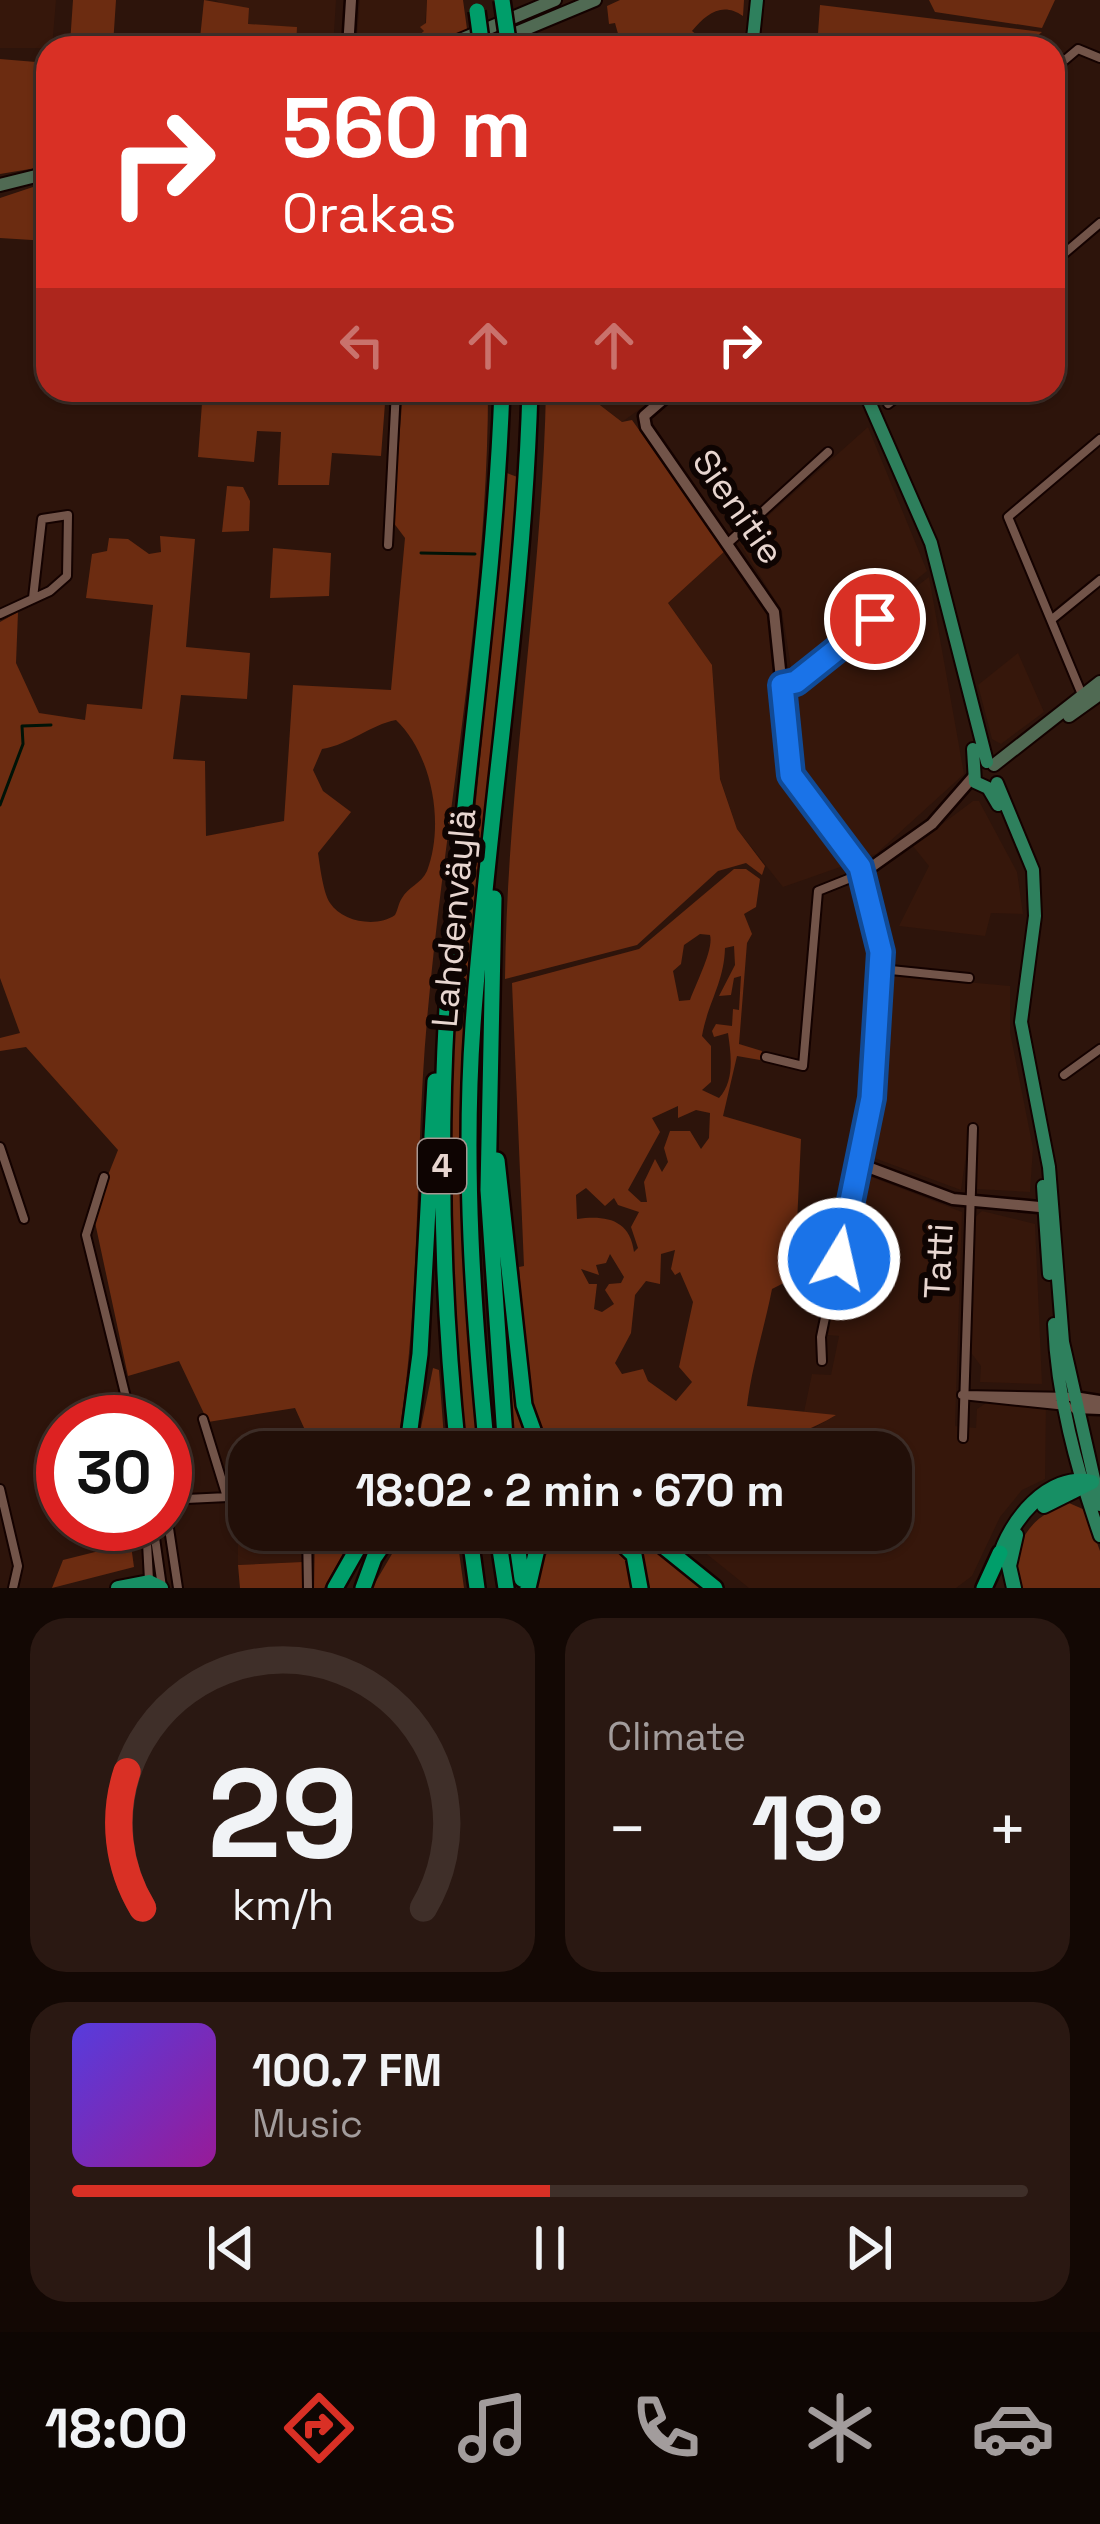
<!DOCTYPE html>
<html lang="en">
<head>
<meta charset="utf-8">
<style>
  body { margin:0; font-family:"Space Grotesk",sans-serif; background:#2a1812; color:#f1f3f6; height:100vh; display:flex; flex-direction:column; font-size:45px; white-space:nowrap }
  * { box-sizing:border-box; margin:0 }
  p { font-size:39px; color:#a29c9c }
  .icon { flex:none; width:66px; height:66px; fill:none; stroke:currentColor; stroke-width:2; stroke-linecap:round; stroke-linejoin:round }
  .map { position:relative; height:1588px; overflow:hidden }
  .side { display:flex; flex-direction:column; gap:30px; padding:30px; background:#130804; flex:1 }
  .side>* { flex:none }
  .guide { position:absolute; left:36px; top:36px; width:1029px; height:366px; border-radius:36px; box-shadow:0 3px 9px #0004,0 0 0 3px #3f2f29; background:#d93025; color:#fff; overflow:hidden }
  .speed { position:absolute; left:36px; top:1395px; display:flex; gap:24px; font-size:60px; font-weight:700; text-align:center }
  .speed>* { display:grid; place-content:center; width:156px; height:156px; border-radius:50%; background:#220f08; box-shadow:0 3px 9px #0004,0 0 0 3px #3f2f29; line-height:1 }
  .speed .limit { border:18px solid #d22; background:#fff; color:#111 }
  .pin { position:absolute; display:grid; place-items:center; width:102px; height:102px; color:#fff; margin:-51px; border:6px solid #fff; border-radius:50%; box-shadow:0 3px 12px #0007 }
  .me { position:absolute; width:132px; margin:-66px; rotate:9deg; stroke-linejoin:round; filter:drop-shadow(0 0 9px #0008) }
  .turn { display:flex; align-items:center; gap:42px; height:252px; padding:0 48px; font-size:54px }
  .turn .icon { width:156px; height:156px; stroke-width:2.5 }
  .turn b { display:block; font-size:84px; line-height:102px }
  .lanes { display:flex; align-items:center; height:114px; padding:0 48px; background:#0003; justify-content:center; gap:60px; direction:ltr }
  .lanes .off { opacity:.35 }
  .big { font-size:90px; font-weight:600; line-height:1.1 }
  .side .tile { flex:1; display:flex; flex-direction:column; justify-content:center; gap:18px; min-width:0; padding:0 42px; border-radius:36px; background:#2a1812 }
  .side .dial { align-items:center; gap:0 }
  .dial svg { height:312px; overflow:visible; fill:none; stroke:#3f2f29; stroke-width:7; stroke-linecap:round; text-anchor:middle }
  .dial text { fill:#f1f3f6; stroke:none }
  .song { display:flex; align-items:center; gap:36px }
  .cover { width:144px; height:144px; border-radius:18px; background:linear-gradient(135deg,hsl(250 70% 55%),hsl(300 70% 35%)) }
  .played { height:12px; border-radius:6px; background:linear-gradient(90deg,#d93025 50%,#3f2f29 50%) }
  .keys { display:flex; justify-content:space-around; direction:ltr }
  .heat { display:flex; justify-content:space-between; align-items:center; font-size:66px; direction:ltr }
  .side .tiles { flex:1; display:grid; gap:30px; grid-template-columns:1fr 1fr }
  .tile:last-child { grid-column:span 2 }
  .trip { position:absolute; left:228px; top:1431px; width:684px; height:120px; border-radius:36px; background:#220f08; box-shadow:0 3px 9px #0004,0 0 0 3px #3f2f29; font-weight:600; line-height:120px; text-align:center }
  .menu { display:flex; height:192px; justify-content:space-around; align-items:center; background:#0e0603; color:#a29c9c }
  .menu .icon { width:84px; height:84px }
  .menu .active { color:#d93025 }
  .menu b { font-size:54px; color:#f1f3f6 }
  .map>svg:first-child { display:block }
  .built { fill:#36170b }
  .green { fill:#6c2c11; fill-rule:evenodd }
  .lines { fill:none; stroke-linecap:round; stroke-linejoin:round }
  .stream { stroke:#001307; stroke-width:3 }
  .minor-casing { stroke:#140200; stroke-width:12 }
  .tertiary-casing { stroke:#140200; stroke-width:15 }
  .secondary-casing { stroke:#140200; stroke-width:16 }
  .primary-casing { stroke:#140200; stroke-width:16 }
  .trunk-casing { stroke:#140200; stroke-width:18 }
  .motorway-casing { stroke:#140200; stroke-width:20 }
  .minor { stroke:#725449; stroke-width:8 }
  .tertiary { stroke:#725449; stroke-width:10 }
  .secondary { stroke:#506a53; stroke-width:12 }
  .primary { stroke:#2e805d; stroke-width:12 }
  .trunk { stroke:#178f64; stroke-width:14 }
  .motorway { stroke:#009e6a; stroke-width:15 }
  .motorway-bridge-casing { stroke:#140200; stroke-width:20; stroke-linecap:butt }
  .motorway-bridge { stroke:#009e6a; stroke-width:15 }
  .route-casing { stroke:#114b97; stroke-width:30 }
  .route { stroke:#1a73e8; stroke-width:21 }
  .labels { text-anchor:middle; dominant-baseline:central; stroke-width:12; stroke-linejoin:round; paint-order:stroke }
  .shield { fill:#0e0402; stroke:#a79792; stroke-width:3 }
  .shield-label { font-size:33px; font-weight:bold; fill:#e8d6d0 }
  .street-label { font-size:36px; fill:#e8d6d0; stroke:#0e0402 }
</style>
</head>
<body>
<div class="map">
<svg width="1100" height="1588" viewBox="0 0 1100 1588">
  <rect width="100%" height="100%" fill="#2d140b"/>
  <path class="built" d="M0 0H56L52 48H0Z
    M216 0H336L333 48H296V27L247 24Z
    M360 0H427L423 48H356Z
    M592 390H666L622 422 596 402Z
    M868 427 927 571 801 673 792 674 782 611 739 542Z
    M725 551 768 616 786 781 848 859 846 865 783 887 737 829 720 778 712 665 668 603Z
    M929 577 964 774 876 854 866 856 797 770 791 699 871 629 897 622 904 605 900 599Z
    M1018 653 1044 712 1001 744 992 739 978 685Z
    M973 801H979L1017 872 1023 914 991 913 985 936 899 926 929 866 913 846Z
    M888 975 1010 986V1032L1033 1148 1030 1192 977 1189V1134L970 1126 961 1190 866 1155Z
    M869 1176 962 1212 955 1426 976 1428 977 1409 986 1403 1046 1405 1045 1479 1022 1490 1000 1517 972 1576 956 1588H749L677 1530H891V1452H745L811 1430 834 1416 804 1412 812 1374 831 1375 839 1336 828 1335 849 1216 860 1177Z
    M982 1211 1035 1224 1042 1384 980 1382 981 1366 969 1350 974 1218Z
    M265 1530H301L302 1562 238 1565V1536L265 1535Z"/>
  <path class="green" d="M73 0H116L113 45 70 44Z
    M204 0 249 8 248 24 297 27 296 48H199Z
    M427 0H463L467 29 423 48H405L424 31 420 27 426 23Z
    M620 0H744L743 16C722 1 706 14 692 31L709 45 731 43 740 35 737 48H622L615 23 609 24 607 6Z
    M929 0H1055L1042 28 935 12Z
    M820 5 1042 32 1022 48H817Z
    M0 59 48 63V166L0 174Z
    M48 182V241L0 238V198Z
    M203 390H386L381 456 332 453 329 485H278L281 432 257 431 254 462 198 457Z
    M403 390H488C488 597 447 803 428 1009 414 1155 422 1301 397 1446L394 1452H315L295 1408 208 1422 179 1361 128 1376 93 1213 118 1150 26 1047 0 1051V1038L20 1033 0 978V622L18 612 16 663 39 713 85 720 87 704 142 709 153 605 86 598 92 554 107 551 109 538 128 539 149 554 161 552 160 536 195 539 186 647 250 653 247 699 181 695 173 759 205 761 206 836 284 821 293 685 391 690 405 538 393 522ZM396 720C432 754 445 824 427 871 421 884 408 887 402 898 398 904 398 910 395 915 377 928 342 922 330 903 323 892 320 866 318 853L351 812 323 791 313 770 322 749C351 744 370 725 396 720Z
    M546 390H592L596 402 622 422 632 420 725 551 668 603 712 665 720 779 737 829 765 866 762 875 746 863 718 871 637 945 505 979C507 782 542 587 546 390Z
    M507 473 520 478C503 678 471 877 463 1078 458 1203 468 1328 478 1452H466L454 1326 451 1065Z
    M227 486 243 487 250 501 249 531 222 532Z
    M273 548 331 553 329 596 270 598Z
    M734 869H746L760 879 756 907 744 914 752 934 747 943 739 1044 762 1051 760 1060 737 1056 723 1116 801 1139 795 1265 833 1249 831 1259 772 1289C764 1330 752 1365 747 1406L836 1415C753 1465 659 1452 565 1452L558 1447 560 1452H554C520 1402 524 1326 519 1267L524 1266 512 983 639 949ZM700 934 710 935C714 949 696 983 690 1000L679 1001 673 971 681 964 684 945ZM734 946 735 965 719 996 731 995 734 978 741 976 739 1010 733 1009 732 1026 716 1024 712 1031 714 1037 728 1033C731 1055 735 1080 719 1098L702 1090 711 1082V1046L702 1036C708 1002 724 983 725 948ZM678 1106V1118L696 1110 710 1113 709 1138 701 1149 690 1131H670L664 1148 668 1162 662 1172 655 1159 644 1182 647 1202H641L628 1190 660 1132 652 1118ZM586 1188 605 1206 614 1198 618 1205 639 1212 631 1227 638 1248 634 1252C630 1219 605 1215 577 1219L576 1195ZM675 1250 671 1269 675 1275 680 1272 693 1302 679 1367 692 1382 676 1401 648 1381 643 1369 622 1374 615 1363 631 1333 635 1295 646 1281 660 1284 661 1254ZM610 1254 624 1277 621 1283 609 1284 605 1290 614 1304 602 1312 594 1309 597 1284H589L581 1269 599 1275 596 1265 606 1263Z
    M494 1181 534 1452H512Z
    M433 1368 439 1370 445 1452H416Z
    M1069 1503 1085 1510 1100 1551V1588H1019C1009 1546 1029 1516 1069 1503Z
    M315 1530H356L324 1588H314Z
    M406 1530H456L464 1588H372Z
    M574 1530H596L627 1551 636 1588H533C538 1560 544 1540 574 1530Z
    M619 1530 635 1532 708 1588H644L635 1546Z
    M130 1538 134 1567 52 1588 63 1560 123 1545Z
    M302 1562 304 1588H240L238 1565Z"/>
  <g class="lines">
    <path class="stream" d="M421 553 475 554
      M0 805 23 744 22 726 51 725"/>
    <defs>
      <path id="minor" d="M1053 70 1078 49 1100 58
        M1053 263 1100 223
        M888 404 906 390
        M727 544 828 452
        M388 545 396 390
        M0 614 50 591 67 576 68 515 42 519 33 598
        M1051 620 1100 580
        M782 685 796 682 891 611
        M1083 697 1008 517 1100 439
        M881 969 969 978
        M766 1057 803 1066 818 891 863 873
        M1064 1075 1100 1049
        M0 1147 24 1219
        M104 1177 86 1235 132 1422
        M822 1361 821 1337 857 1163
        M962 1395 1067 1406
        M963 1395 1074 1397
        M203 1419 227 1497
        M963 1438 973 1128
        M0 1489 18 1566 13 1588
        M165 1500 249 1496
        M165 1502 178 1588
        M146 1524 149 1580
        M153 1524 162 1587
        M307 1530 308 1588"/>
      <path id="tertiary" d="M348 48 351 0
        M674 390 644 416 646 427 774 612 791 775 863 873 881 969 872 1098 857 1163 953 1199 1050 1208
        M863 873 932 824 973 777
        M1074 1397 1100 1401
        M1075 1408 1100 1409"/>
      <path id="secondary" d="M441 48 555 0
        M480 48 595 0
        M0 185 48 173
        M1069 716 1100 694
        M994 765 1100 682"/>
      <path id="primary" d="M752 48 757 0
        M864 390 931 543 987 762
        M973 749 975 782 988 788 998 805
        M997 783 1033 870 1035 916 1021 1022 1049 1167 1063 1342 1100 1505
        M1043 1186 1049 1274
        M1054 1324C1057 1397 1076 1467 1100 1536"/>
      <path id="trunk" d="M1044 1506 1092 1482
        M999 1559C1009 1522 1048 1472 1092 1482
        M118 1588 149 1582 161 1588
        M1014 1588 1009 1566 1016 1535"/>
      <path id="motorway" d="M494 898 488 1190 506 1452
        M497 1160 524 1405 541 1452
        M407 1452 420 1354 435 1081
        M458 1452C441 1286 437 1119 451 952 466 764 495 579 502 390
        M487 1452C473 1310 463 1167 473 1025 488 813 524 603 530 390
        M469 1530 477 1588
        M497 1530 506 1588
        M515 1530 522 1579
        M608 1530 634 1555 640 1588
        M643 1530 715 1588
        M335 1588 368 1530
        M363 1588 374 1558 393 1530
        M528 1588 537 1549 560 1530
        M984 1588 1000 1553"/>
    </defs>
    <use href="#minor" class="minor-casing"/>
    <use href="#tertiary" class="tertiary-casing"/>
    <use href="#secondary" class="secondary-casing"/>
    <use href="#primary" class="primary-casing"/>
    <use href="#trunk" class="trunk-casing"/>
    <use href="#motorway" class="motorway-casing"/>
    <use href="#minor" class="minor"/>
    <use href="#tertiary" class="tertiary"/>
    <use href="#secondary" class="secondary"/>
    <use href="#primary" class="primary"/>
    <use href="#trunk" class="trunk"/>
    <use href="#motorway" class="motorway"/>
    <defs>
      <path id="motorway-bridge" d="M502 0 509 48
        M477 11 482 48"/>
    </defs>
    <use href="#motorway-bridge" class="motorway-bridge-casing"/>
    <use href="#motorway-bridge" class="motorway-bridge"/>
  </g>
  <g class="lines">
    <defs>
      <path id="route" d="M839 1259 872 1098 881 952 860 867 791 775 782 685 796 682 875 619"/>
    </defs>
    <use href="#route" class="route-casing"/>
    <use href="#route" class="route"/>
  </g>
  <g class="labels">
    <rect class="shield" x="418" y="1139" width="48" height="54" rx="9"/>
    <g class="shield-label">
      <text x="442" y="1166">4</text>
    </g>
    <g class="street-label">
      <text transform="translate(738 507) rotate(55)">Sienitie</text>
      <text transform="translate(454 918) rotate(-85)">Lahdenväylä</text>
      <text transform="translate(939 1261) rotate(-87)">Tatti</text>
    </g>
  </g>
</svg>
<div class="speed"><div class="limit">30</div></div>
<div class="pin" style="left:875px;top:619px;background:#d93025"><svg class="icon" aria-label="arrive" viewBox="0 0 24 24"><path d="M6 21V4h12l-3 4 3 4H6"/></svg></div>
<svg class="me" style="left:839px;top:1259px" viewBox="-20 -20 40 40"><circle r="17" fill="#1a73e8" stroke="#fff" stroke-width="3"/><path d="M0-11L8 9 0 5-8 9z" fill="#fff"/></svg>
<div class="trip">18:02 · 2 min · 670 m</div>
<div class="guide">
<div class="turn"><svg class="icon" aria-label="right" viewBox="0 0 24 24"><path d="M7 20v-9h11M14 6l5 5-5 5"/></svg><div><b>560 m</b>Orakas</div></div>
<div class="lanes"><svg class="icon off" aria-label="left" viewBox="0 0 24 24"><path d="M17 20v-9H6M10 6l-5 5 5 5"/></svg><svg class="icon off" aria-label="ahead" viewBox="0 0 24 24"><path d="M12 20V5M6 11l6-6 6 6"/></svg><svg class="icon off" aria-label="ahead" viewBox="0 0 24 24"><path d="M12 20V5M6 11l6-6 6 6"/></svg><svg class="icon" aria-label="right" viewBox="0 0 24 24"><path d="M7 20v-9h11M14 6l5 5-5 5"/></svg></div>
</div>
</div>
<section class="side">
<div class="tiles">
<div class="tile dial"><svg viewBox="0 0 100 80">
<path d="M14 69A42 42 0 1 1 86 69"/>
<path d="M14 69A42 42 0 0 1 10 34" stroke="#d93025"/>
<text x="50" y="56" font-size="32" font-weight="700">29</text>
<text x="50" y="72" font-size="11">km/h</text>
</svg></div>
<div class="tile"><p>Climate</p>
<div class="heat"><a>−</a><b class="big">19°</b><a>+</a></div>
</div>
<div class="tile">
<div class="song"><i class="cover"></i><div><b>100.7 FM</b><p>Music</p></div></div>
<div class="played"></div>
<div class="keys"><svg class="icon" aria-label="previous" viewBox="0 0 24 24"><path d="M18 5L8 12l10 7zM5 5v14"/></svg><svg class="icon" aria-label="pause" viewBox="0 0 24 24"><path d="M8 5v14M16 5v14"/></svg><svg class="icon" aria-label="next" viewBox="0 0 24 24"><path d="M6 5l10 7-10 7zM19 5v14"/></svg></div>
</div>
</div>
</section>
<nav class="menu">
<b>18:00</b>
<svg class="icon active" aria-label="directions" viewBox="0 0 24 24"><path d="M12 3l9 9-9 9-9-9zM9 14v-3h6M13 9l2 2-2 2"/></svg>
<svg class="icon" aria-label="music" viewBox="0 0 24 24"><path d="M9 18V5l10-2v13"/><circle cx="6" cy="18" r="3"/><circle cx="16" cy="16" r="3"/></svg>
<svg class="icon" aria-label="phone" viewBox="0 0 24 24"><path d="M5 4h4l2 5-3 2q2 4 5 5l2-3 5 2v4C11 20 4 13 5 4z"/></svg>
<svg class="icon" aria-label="climate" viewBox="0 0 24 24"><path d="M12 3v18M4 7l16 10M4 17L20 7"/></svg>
<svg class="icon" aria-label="car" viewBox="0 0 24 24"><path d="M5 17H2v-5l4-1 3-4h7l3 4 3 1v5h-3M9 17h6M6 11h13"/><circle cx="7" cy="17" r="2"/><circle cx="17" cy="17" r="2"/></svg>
</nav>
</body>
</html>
